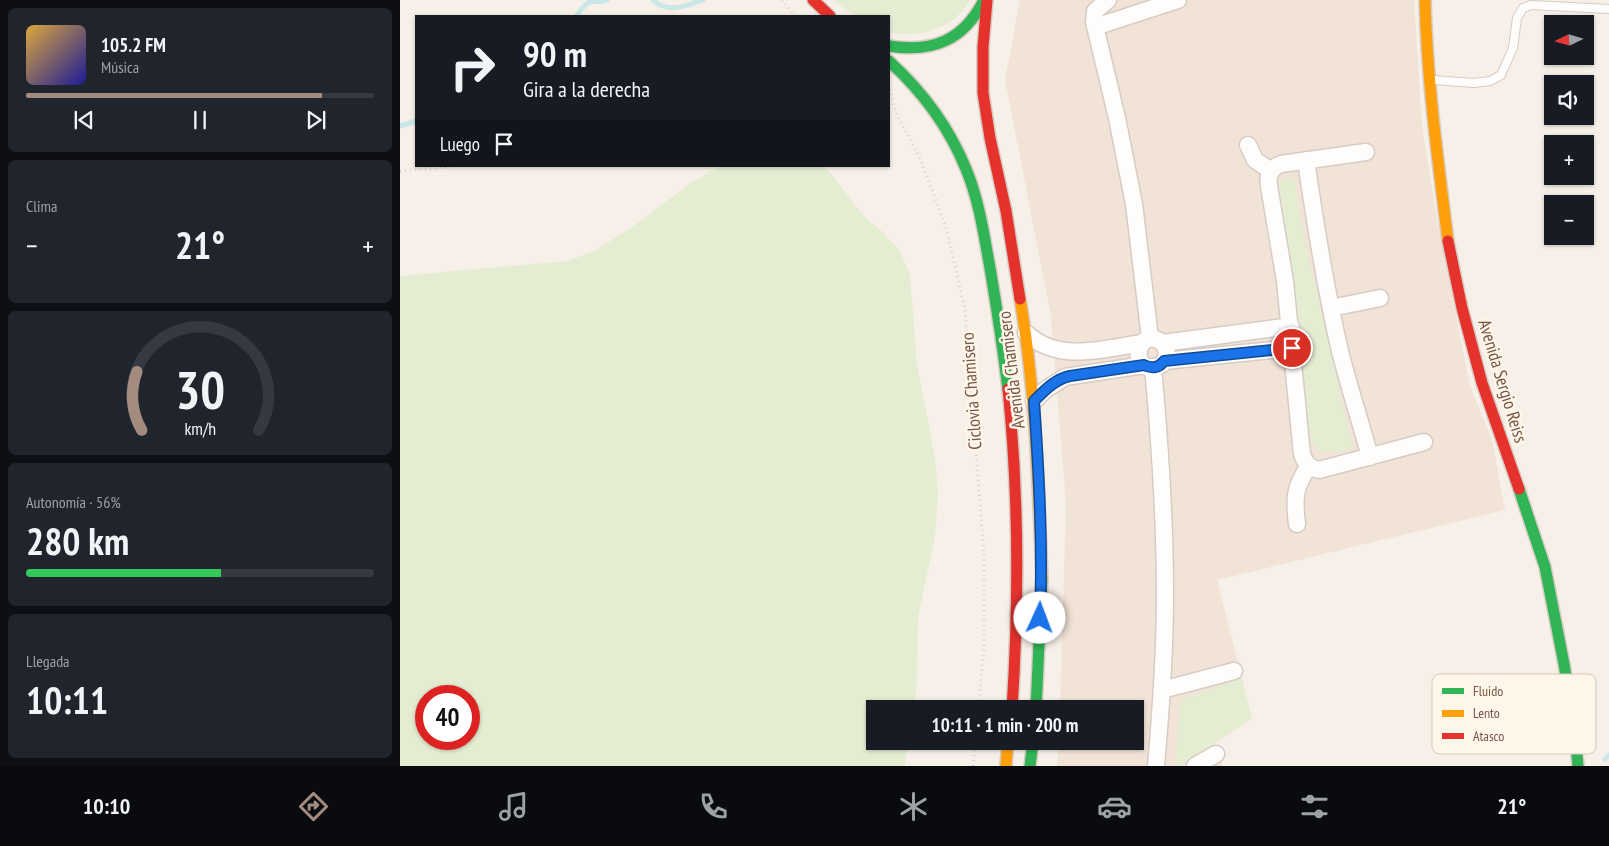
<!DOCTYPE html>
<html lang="es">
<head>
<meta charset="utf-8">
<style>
  body { margin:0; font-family:"PT Sans Narrow",sans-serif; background:#20242c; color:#f1f3f6; height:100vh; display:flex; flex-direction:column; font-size:19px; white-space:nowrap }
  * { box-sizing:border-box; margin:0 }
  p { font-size:16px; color:#9ea1a6 }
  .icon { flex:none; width:28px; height:28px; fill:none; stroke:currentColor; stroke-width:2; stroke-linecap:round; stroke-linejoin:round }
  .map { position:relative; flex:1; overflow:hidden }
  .sheet { display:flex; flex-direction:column; gap:8px; padding:8px; background:#0d0f14; width:400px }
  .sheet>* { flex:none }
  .banner { position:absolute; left:15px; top:15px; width:475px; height:152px; border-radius:0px; box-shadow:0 1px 4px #0004; background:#171b24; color:#f1f3f6; overflow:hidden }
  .needle { width:32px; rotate:265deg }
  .fabs { position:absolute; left:1144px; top:15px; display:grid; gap:10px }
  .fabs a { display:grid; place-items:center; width:50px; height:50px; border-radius:0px; background:#171b24; box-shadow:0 1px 4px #0004; font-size:25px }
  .speed { position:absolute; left:15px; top:685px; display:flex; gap:10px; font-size:25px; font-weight:700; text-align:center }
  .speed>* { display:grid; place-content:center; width:65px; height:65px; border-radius:50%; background:#171b24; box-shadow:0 1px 4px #0004; line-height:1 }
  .speed .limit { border:8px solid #d22; background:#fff; color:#111 }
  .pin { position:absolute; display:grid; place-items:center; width:42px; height:42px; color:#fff; margin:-21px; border:2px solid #fff; border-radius:50%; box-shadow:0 1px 5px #0007 }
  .me { position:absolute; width:55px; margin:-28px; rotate:2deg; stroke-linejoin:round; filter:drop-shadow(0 0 4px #0008) }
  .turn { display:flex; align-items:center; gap:18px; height:105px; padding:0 25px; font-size:22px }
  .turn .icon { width:65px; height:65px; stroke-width:2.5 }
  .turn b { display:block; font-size:35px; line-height:42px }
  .then { display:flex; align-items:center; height:48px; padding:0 25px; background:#0003; gap:10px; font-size:19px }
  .big { font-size:38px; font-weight:800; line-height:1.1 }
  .sheet .tile { flex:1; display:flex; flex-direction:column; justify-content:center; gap:8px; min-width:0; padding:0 18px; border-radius:8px; background:#20242c }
  .sheet .dial { align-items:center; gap:0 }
  .dial svg { height:130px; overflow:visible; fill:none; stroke:#363941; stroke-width:7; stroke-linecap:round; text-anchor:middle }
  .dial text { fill:#f1f3f6; stroke:none }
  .song { display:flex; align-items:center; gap:15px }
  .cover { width:60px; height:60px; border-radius:8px; background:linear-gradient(135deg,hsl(40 70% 55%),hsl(240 70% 35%)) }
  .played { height:5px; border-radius:2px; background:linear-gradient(90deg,#a38c7f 85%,#363941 85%) }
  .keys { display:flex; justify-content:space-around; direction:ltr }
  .heat { display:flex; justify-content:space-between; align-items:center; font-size:28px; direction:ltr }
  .charge { height:8px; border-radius:4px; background:linear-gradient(90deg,#34c759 56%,#363941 0) }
  .trip { position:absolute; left:466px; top:700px; width:278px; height:50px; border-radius:0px; background:#171b24; box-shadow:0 1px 4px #0004; font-weight:800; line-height:50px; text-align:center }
  .tab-bar { display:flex; height:80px; justify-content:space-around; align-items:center; background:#090b0e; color:#9ea1a6 }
  .tab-bar .icon { width:35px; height:35px }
  .tab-bar .current { color:#a38c7f }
  .tab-bar b { font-size:22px; color:#f1f3f6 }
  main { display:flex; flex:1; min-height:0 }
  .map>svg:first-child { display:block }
  .residential { fill:#f1e3d5 }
  .green { fill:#e4edd2; fill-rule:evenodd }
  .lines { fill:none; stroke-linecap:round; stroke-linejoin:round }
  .stream { stroke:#cae7e8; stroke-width:5 }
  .lane-casing { stroke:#d6ccc5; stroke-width:10 }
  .street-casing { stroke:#d6ccc5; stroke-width:19 }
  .fast-casing { stroke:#d6ccc4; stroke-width:14 }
  .slow-casing { stroke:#d6ccc4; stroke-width:14 }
  .jam-casing { stroke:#d6ccc4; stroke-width:14 }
  .path { stroke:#dad0cb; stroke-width:3; stroke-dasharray:1 4; stroke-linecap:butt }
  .lane { stroke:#fefdfc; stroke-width:8 }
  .street { stroke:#fefdfc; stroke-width:16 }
  .fast { stroke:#30b455; stroke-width:11 }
  .slow { stroke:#ff9f0a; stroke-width:11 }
  .jam { stroke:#e5322d; stroke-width:11 }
  .route-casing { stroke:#114b97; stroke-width:12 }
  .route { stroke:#1a73e8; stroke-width:9 }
  .labels { text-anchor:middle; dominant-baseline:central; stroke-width:5; stroke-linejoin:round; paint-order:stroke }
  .street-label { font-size:18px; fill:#765647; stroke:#fff6ea }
  .key { fill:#fff6ea; stroke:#d6c6b9; stroke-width:1 }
  .key-label { font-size:14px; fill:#765647 }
</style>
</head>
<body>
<main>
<section class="sheet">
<div class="tile">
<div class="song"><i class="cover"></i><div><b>105.2 FM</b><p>Música</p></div></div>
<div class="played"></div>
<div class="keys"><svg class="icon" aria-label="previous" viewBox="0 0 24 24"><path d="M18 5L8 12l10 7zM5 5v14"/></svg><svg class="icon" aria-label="pause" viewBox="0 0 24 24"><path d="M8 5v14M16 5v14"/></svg><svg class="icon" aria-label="next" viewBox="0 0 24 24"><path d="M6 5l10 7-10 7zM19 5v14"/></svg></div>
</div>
<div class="tile"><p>Clima</p>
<div class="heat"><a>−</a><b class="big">21°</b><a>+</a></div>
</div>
<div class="tile dial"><svg viewBox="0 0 100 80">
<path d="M14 69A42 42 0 1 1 86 69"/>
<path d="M14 69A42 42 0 0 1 11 33" stroke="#a38c7f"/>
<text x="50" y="56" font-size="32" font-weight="700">30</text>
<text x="50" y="72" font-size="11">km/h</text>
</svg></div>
<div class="tile"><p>Autonomía · 56%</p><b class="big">280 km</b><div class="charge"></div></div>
<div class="tile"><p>Llegada</p><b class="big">10:11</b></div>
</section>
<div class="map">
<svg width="1209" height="766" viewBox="0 0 1209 766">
  <rect width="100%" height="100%" fill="#f7f0e8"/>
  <path class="residential" d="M620 0H1014L1022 126 1040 237 1070 386 1092 440 1105 510 817 580 852 718 813 745 822 759V766H657L659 741H735V709H660L666 504 651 316 605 80Z"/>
  <path class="green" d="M434 0H570C555 28 519 39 489 32V16H455Z
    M319 166H421L429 171 464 216 484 233 500 251 510 275 517 364 535 458 538 493 535 537 518 617 517 682 514 709H475V741H508L505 766H0V276L167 261 194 251 229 229 291 183ZM69 696V739H26V696Z
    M894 177 902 229 953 448 938 452 917 450 910 436 879 181Z
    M841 678 852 718 780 766H775L780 701Z"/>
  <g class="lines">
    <path class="stream" d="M253 0C269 14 285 6 303 0
      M176 16C180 12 184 3 191 2 196 0 201 3 207 0
      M0 126 16 121
      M1205 759 1209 755"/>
    <defs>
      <path id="lane" d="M1033 80 1074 83 1090 81 1101 75 1113 48 1117 18 1123 8 1131 5 1209 9"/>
      <path id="street" d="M708 0 695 11 694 22 717 118 734 204 750 338
        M695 27 778 0
        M848 145 855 160 871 171
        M966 152 881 164C871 168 867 175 869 186L885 281 902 454C905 463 909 468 919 470L1024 442
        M906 160C915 223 925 285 939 347 948 384 960 420 970 457
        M931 308 980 298
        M626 333C658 363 702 349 742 343
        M763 343C769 351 768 365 755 367 728 372 737 324 763 343L891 326
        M764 361 892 348
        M753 367C760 443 765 519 765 595 765 652 761 709 756 766
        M634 401 645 390 665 377 744 365
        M897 524C894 499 894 487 909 466
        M762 690 834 671
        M795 766 816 754"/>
      <path id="fast" d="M489 46C533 53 564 40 584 0
        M489 61C522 91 549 127 566 169 579 200 584 235 590 268 597 309 603 349 608 389
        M1119 489 1145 567 1164 664 1175 733 1178 766
        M636 709 642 578
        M630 766 633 741"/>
      <path id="slow" d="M1025 0C1027 81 1038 161 1048 241
        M620 299C636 391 638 485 642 578
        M606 766 608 741"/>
      <path id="jam" d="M413 0 430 16
        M587 0 583 47V93L590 138 606 211 620 299
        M1048 241 1062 308 1082 383 1119 489
        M608 389C619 496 619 602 612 709"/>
    </defs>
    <use href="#lane" class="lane-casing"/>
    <use href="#street" class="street-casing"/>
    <use href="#fast" class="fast-casing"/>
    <use href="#slow" class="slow-casing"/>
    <use href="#jam" class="jam-casing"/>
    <path class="path" d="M382 0 395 16
      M490 89 496 113 519 156 546 227 565 310 584 554V648L578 709
      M0 171 56 166
      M573 766 575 741"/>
    <use href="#lane" class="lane"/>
    <use href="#street" class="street"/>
    <use href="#fast" class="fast"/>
    <use href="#slow" class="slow"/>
    <use href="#jam" class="jam"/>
  </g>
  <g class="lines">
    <defs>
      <path id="route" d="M640 618C643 546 639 474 634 401 644 391 655 379 670 376L744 365C752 369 759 368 764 361L892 348"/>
    </defs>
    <use href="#route" class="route-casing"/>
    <use href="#route" class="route"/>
  </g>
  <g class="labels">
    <g class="street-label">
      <text transform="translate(611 370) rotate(-97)">Avenida Chamisero</text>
      <text transform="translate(1103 381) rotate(73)">Avenida Sergio Reiss</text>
      <text transform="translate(571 391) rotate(-94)">Ciclovia Chamisero</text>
    </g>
  </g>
  <rect x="1032" y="674" width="164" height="80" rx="8" class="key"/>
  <rect x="1042" y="688" width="22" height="6" fill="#30b455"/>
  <rect x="1042" y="710" width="22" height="7" fill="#ff9f0a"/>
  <rect x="1042" y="733" width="22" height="6" fill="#e5322d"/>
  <g class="key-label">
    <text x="1073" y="696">Fluido</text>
    <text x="1073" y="718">Lento</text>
    <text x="1073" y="741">Atasco</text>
  </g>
</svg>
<div class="fabs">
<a><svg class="needle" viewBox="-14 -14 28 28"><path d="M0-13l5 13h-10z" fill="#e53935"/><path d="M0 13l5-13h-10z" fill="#9ea1a6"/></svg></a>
<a><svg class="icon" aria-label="sound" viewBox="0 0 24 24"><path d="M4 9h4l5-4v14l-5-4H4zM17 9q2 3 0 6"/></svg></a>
<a>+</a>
<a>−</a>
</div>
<div class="speed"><div class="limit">40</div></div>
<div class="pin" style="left:892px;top:348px;background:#d93025"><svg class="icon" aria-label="arrive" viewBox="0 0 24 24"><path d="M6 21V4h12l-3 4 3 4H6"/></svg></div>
<svg class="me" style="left:640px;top:618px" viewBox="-20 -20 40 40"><circle r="19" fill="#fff"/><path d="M0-13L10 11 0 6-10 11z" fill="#1a73e8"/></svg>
<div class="trip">10:11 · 1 min · 200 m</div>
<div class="banner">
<div class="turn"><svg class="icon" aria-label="right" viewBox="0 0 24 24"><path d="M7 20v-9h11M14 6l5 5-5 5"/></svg><div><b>90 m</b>Gira a la derecha</div></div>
<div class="then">Luego<svg class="icon" aria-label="arrive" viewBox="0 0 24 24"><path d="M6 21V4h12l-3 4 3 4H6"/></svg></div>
</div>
</div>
</main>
<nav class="tab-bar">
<b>10:10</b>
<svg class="icon current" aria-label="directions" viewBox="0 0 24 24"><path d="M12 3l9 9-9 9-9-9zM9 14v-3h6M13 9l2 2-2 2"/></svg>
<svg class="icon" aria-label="music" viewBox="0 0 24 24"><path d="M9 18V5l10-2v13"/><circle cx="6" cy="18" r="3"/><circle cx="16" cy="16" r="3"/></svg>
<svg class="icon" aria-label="phone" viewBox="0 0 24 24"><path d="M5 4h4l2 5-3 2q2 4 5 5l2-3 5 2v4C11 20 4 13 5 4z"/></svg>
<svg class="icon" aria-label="climate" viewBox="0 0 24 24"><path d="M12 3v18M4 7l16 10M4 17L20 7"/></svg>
<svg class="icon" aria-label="car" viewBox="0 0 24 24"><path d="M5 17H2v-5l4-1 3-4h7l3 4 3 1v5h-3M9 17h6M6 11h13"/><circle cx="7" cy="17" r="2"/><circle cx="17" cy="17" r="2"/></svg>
<svg class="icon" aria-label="filters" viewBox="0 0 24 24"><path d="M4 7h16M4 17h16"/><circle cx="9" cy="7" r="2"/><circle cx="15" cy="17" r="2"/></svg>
<b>21°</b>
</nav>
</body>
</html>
